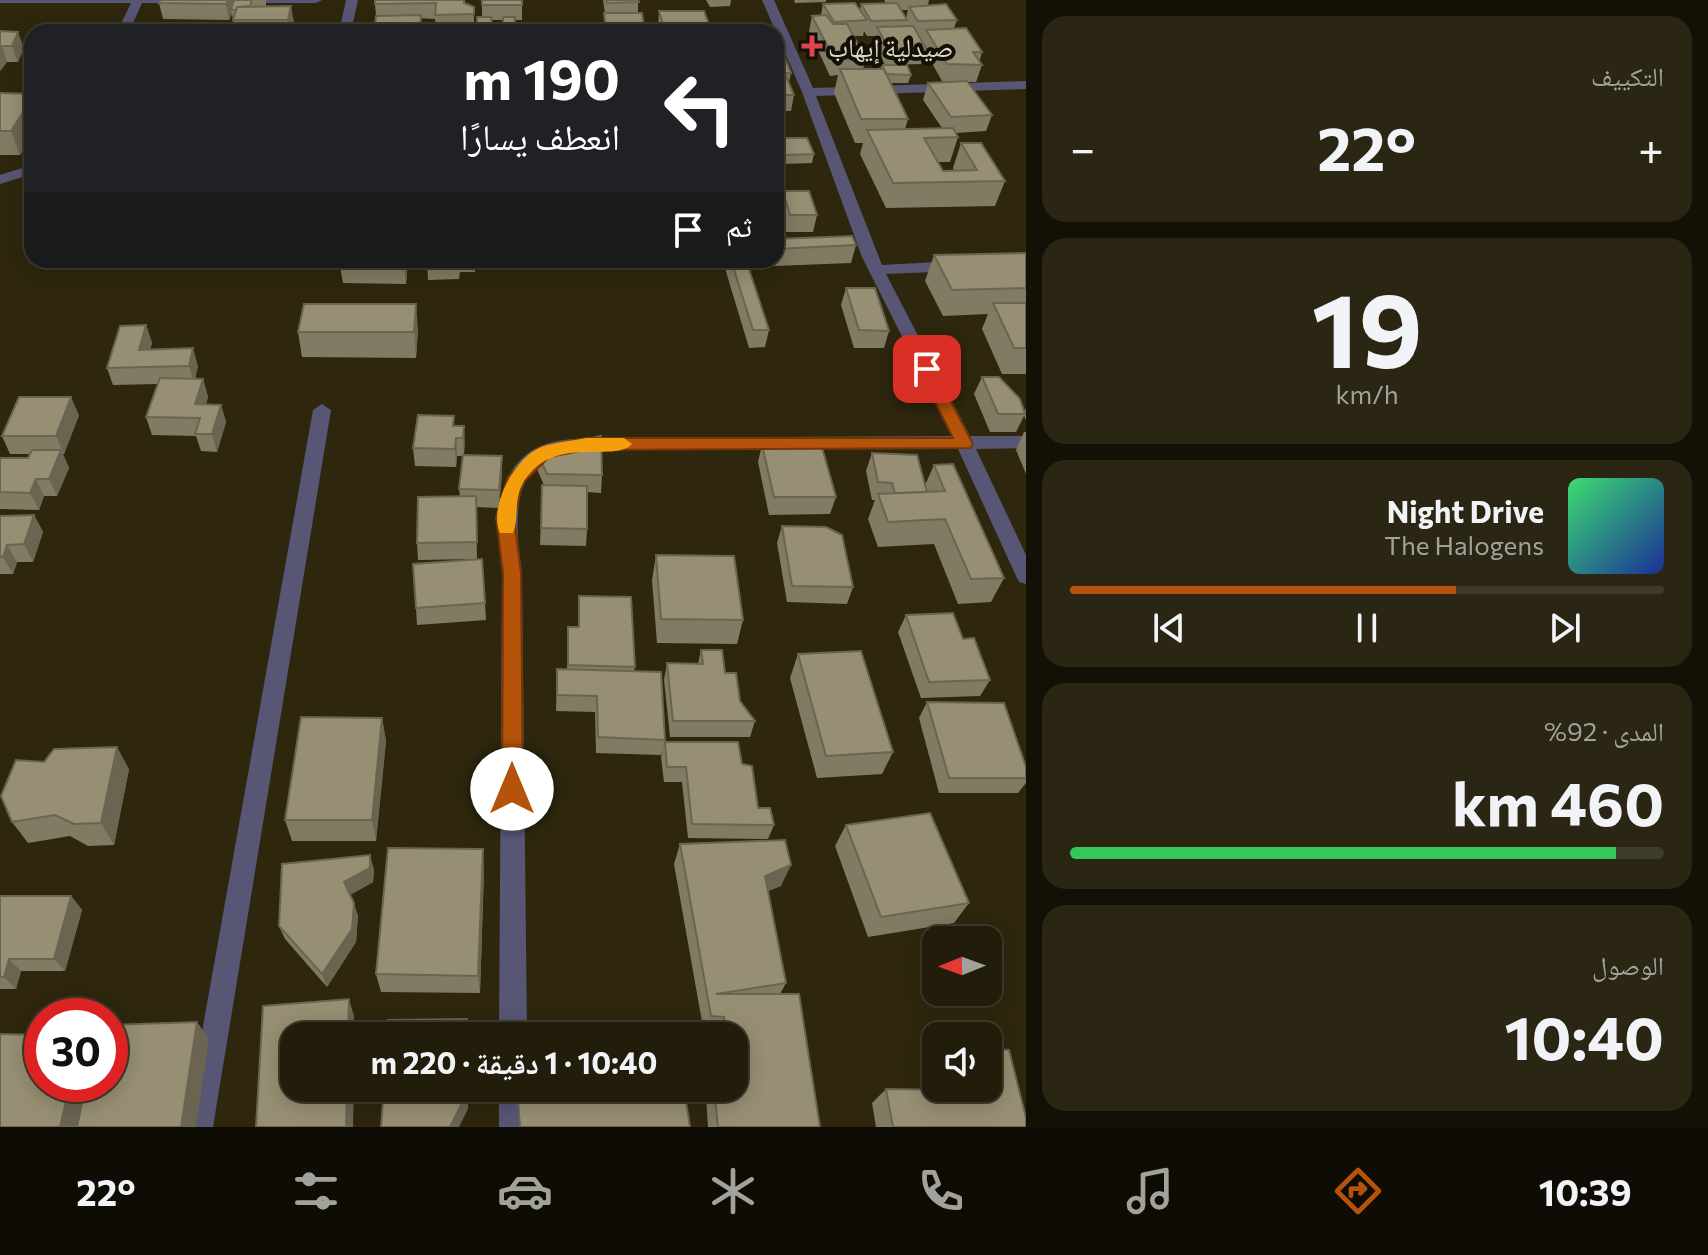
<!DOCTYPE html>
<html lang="ar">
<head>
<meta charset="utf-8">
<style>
  body { margin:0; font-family:Commissioner,"Noto Naskh Arabic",sans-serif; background:#2a2613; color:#f1f3f6; direction:rtl; height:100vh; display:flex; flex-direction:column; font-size:30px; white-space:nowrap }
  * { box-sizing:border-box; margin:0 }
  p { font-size:26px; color:#a2a29c }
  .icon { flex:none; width:44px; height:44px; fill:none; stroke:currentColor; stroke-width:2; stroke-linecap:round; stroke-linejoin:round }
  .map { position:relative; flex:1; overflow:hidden; direction:ltr }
  .panel { display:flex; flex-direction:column; gap:16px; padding:16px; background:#131006; width:682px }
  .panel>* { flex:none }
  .guide { position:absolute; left:24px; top:24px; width:760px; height:244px; border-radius:24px; box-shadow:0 4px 20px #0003,0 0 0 2px #3f3b2b; direction:rtl; background:#202124; color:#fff; overflow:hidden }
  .needle { width:52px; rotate:269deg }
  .fabs { position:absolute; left:922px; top:926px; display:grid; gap:16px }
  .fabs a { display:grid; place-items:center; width:80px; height:80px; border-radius:16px; background:#221d0a; box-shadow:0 4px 20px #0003,0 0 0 2px #3f3b2b; font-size:40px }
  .speed { position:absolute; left:24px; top:998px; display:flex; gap:16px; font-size:40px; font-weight:700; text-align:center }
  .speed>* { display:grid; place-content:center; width:104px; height:104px; border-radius:50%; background:#221d0a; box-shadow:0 4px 20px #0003,0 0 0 2px #3f3b2b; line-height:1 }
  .speed .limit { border:12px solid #d22; background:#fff; color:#111 }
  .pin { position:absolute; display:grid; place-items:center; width:68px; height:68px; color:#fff; margin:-34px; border-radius:16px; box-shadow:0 4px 12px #0006 }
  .me { position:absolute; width:88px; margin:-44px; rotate:0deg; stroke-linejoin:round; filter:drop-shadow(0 0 6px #0008) }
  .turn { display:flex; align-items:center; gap:28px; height:168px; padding:0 32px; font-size:36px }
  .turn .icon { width:104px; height:104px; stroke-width:2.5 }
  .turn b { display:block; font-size:56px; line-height:68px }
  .then { display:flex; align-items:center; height:76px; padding:0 32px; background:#0003; gap:16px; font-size:30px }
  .big { font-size:60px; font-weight:700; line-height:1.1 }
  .panel .tile { flex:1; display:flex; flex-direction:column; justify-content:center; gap:12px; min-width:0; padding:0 28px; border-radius:24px; background:#2a2613 }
  .panel .dial { align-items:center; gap:0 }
  .dial b { font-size:104px; line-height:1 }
  .song { display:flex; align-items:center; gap:24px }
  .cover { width:96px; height:96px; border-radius:12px; background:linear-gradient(135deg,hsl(140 70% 55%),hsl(230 70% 35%)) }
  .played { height:8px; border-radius:4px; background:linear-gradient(90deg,#b45309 65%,#3f3b2b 65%) }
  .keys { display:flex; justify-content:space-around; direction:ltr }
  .heat { display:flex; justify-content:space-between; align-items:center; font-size:44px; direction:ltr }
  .charge { height:12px; border-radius:6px; background:linear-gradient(90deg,#34c759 92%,#3f3b2b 0) }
  .trip { position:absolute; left:280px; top:1022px; width:468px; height:80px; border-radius:24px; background:#221d0a; box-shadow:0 4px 20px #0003,0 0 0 2px #3f3b2b; font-weight:700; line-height:80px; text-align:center; direction:rtl }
  .menu { display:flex; height:128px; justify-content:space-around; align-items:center; background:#0e0c04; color:#a2a29c }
  .menu .icon { width:56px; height:56px }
  .menu .active { color:#b45309 }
  .menu b { font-size:36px; color:#f1f3f6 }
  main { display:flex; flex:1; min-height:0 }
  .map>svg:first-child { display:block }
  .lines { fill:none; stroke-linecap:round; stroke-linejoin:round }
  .minor { fill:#575675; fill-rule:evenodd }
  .wall { fill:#827b63; fill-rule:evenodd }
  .shaded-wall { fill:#6a6450 }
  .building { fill:#978f73; stroke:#6a6450; stroke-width:2 }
  .route { fill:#b45309; stroke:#753606; stroke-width:2 }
  .slow { fill:#f59e0b }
  .health-dot { fill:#e0444e; stroke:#131006; stroke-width:3 }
  .labels { text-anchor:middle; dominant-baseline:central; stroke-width:8; stroke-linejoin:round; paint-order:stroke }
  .far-poi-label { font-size:26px; fill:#ddd8ca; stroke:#131006; text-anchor:start }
</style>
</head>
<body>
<main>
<section class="panel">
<div class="tile"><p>التكييف</p>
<div class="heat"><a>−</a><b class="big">22°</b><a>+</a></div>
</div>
<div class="tile dial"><b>19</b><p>km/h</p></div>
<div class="tile">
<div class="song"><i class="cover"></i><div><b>Night Drive</b><p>The Halogens</p></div></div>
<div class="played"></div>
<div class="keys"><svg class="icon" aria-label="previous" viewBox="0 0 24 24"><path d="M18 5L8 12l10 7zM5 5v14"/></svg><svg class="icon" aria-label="pause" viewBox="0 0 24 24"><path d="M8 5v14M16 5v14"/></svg><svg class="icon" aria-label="next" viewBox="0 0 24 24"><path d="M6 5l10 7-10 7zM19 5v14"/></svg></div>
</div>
<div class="tile"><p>المدى · 92%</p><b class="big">460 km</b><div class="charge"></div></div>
<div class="tile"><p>الوصول</p><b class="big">10:40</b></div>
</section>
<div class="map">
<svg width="1026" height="1127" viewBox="0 0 1026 1127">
  <rect width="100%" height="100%" fill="#2e270e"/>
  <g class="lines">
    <path class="minor" d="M0 0H194L188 3H142L129 32H117L131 3H0Z
      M234 0H322L316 3H240Z
      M346 0H358L351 32H339Z
      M762 0H774L813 88 1026 81V89L816 96 882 265 956 261 964 266 956 271 886 274 970 436H1026V448L976 449 1026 555V584L1019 582 1016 576 958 449 586 450C576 452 564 451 555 455 507 473 517 534 522 573L527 1036H499L502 573C496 529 491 466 543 445 556 440 572 439 586 438L952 436 862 257 802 92Z
      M32 165V174L0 184V175Z
      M322 404 331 410 213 1127H185L313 410Z
      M499 1088H527V1127H499Z"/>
  </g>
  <path class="wall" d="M161 0H266V6L294 22 291 32H235L232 14 229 20 163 19 159 3Z
    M482 0H522V20H515V32H503V20H492V32H477V17H482Z
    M603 0H638V13L645 32H604L605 13Z
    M706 0H731L730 6 710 7Z
    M794 0H826V2L795 3Z
    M884 0H929L928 5 957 20 954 28 982 52 979 62 982 65 976 82 942 81 925 51 921 64 885 65 873 42 875 36H867L864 31 863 36H854L866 59 863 69H880L882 65 911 75 908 83H891L908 119 905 129 942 128 923 100 928 83 992 115 986 131 956 133 958 137 950 162H938L943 171H954L953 168 961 143 1005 181 995 206 886 208 860 154 863 143H855L834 93 838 75 830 76 809 31 812 16 821 15 823 4 860 10 861 4 886 3ZM901 10H908L906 18Z
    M464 3 474 7V30H436L435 19 376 16 375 4Z
    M659 11 710 27 709 32H659L658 27Z
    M0 31 24 48 18 62H7L0 71Z
    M776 50 791 73 789 82 794 95 791 111H776Z
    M0 93 32 94V136L20 155H0Z
    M778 138 814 154 812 163 782 164 776 147Z
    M783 191 817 215 813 232H786L779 208Z
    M776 239 856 245 851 263 750 267 747 260H776Z
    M1026 253V374H1002L982 329 988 314 943 316 925 281 934 255Z
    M341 260H408L406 284 343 283 340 266Z
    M427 260H475V272H460L459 279 428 280Z
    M725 260H731L769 330 765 347 749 348 724 265Z
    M846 288 889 331 884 348H854L841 305Z
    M146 325 152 343 150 350 198 366 195 379H203L208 397 206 404 221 405 226 422 217 452 201 451 196 436 152 435 146 417 158 384 113 385 107 368Z
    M418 330 416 358 302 357 298 332Z
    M982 377 1024 412 1026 408V420L1024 416 1016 432H990L974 394Z
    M79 415 64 454H63L69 468 57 496H44L39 510 0 509V458H28L30 454H10L2 436Z
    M454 416V426H464V455L502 456V473L499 508 476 507 477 559 418 560 417 543 460 496 459 489 463 456H457L456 467 415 466 413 448Z
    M1024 432H1026V474L1016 450Z
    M762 445 836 497 830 514 769 515 758 462Z
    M536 450 602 475 601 493 587 492V529L586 546 540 545 542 485H544L536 467Z
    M872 453 925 485 934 465 1004 578 991 602 958 604 934 544 878 547 868 519 875 500H872L866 471Z
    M34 515 43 532 33 562H17L13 574H0V516Z
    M782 526 853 587 847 604 787 602 777 543Z
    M656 555 743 620 737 644 657 643 652 580Z
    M579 596 635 667 634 671 665 740 662 755 596 753 595 712 556 711 557 669H567L568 627H578Z
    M485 603 486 620 417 625 416 608Z
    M906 615 963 639 990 680 980 696 921 698 898 632Z
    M701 650 725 673 740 701 755 721 750 737H670L664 680 667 663 698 664Z
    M798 654 893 752 882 774 817 778 790 678Z
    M927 702 1026 767V783L1018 793H939L919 718Z
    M382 718 386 741 376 841H292L285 820Z
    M665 742 742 764 758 808 774 825 768 839 688 838 682 782H664L661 757Z
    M129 769 114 845 88 846 70 836 28 843 12 822Z
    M846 825 969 903 954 923 868 937 835 846Z
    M680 844 781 886 768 891 786 983 780 994 820 1127H708L706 1095 709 1088H734V1036H717V1034L704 1033 674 864Z
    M374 869 373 882 350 895 358 916 356 942 327 987 285 939 279 926Z
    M484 870 480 993 381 992 376 974Z
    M0 896H71L82 910 65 971H21L16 989H0Z
    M936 1053V1088H988L1026 1127H876L872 1103 886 1089 930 1090 925 1064Z"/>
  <path class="shaded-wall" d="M228 0H236L231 10 232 14 229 20 226 4Z
    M291 6 294 22 291 32H289L288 20Z
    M18 32 24 48 18 62 12 46Z
    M2 46 7 62 0 71V48Z
    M32 98V136L20 155 11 131Z
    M405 260H408L406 284 404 266Z
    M416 304 418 330 416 358 414 332Z
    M146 325 152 343 145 367 139 350Z
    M193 348 198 366 194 383 189 366Z
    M203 379 208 397 201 420 195 404Z
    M71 397 79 415 64 454 56 436Z
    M221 405 226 422 217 452 212 434Z
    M464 426 465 444 464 456 463 438Z
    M456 438 457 456 456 467 455 449Z
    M61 450 69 468 57 496 49 479Z
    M502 456V473L499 508V490Z
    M36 479 44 496 39 510 30 493Z
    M34 515 43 532 33 562 24 544Z
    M7 545 17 562 13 574 3 557Z
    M382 718 386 741 376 841 372 820Z
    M117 747 129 769 114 845 101 823Z
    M483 849 484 870 480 993 478 976Z
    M370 855 374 869 373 882 348 896 344 882Z
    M791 865 781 886 756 896 765 876Z
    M71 896 82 910 65 971 54 959Z
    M354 903 358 916 356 942 327 987 322 974Z
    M9 959 21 971 16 989 4 977Z
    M349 999 354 1016V1036H348Z
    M197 1022 209 1039 196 1127H181Z
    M70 1084H91L81 1127H60Z
    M347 1088H354L353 1127H346Z
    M467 1088H468V1109L459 1127H450Z"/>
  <path class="building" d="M161 0H228L226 4 159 3Z
    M234 0H252L250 6 237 7 236 10H231Z
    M375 0H464V3L474 7V14L435 15 436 3 375 4Z
    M482 0H522V5H482Z
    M606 0H638L639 2 607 3Z
    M855 3 867 20 834 22 823 4Z
    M897 3 907 20 871 21 861 4Z
    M946 4 957 20 918 21 909 7Z
    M291 6 288 20H233L237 7Z
    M659 11H704L710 27 664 28Z
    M604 13H642L645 32H606Z
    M421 15 420 32H374L376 16Z
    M826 15 833 24H847L866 59H834L812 16Z
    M477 17H491L492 24H477Z
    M503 17H515V24H503Z
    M287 25 286 32H235L237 26Z
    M913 26 926 48 889 49 877 27Z
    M966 28 982 52H973L982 65 947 64 926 30Z
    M769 29 771 32H731L730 31Z
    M0 31 18 32 12 46H2L0 48Z
    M197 31H221V32H196Z
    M776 50H782L791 73H776Z
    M882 65H907L911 75 886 74Z
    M840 69H884L908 119H861Z
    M776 76H786L794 95H776Z
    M967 81 992 115 951 117 928 83Z
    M0 93 32 94V98L11 131H0Z
    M953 128 958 137 924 138 943 171 977 170 961 143H981L1005 181 893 183 867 130Z
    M778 138H807L814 154 784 155Z
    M783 191H809L817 215H790Z
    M852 236 856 245 776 249V239Z
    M1026 253V288L952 290 934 255Z
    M341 260H405L404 266H340Z
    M427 260H459L458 262H426Z
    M731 260H746L769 330H753Z
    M846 288H875L889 331 859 330Z
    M993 303H1026V348H1014Z
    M304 304H416L414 332H298Z
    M146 325 139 350 193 348 189 366 107 368 120 326Z
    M982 377H999L1020 399 1025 414H998Z
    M160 378 203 379 195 404 221 405 212 434H195L200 418 146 417Z
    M19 397H71L56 436H2Z
    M418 415 454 416 453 426H464L463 438H456L455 449 413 448Z
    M601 436 602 475 547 474 536 450Z
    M821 444 836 497H774L762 445Z
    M32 450H61L49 479H36L30 493 0 492V458H28Z
    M872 453 917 455 927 492 895 493 892 483 878 482Z
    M463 455 502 456 499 490 459 489Z
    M953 464 1004 578 971 579 945 519 888 522 878 494 945 491 934 465Z
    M542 485 587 486V529L541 528Z
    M476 496 477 542 417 543 418 497Z
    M34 515 24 544 7 545 3 557H0V516Z
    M782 526 826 527 842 535 853 587 792 586Z
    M656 555 734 556 743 620 661 619Z
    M482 559 485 603 416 608 413 564Z
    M579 596 631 597 635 667 568 665V627H579Z
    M953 613 963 639 974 638 990 680 929 682 906 615Z
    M701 650H722L725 673H736L740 701 755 721H673L667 663 703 664Z
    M861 651 893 752 826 756 798 654Z
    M557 669 661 672 665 740 598 737 597 696 557 695Z
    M927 702 1004 703 1026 767V778H949Z
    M301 717 382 718 372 820H285Z
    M665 742H738L742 764 752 766 758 808H770L774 825 692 824 686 767H667Z
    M117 747 101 823 74 824 55 815 12 822 1 796 16 760 44 762 54 749Z
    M930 813 969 903 881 917 846 825Z
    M785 840 791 865 765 876 786 983 716 994H799L820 1127H718L714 1088H734V1036H726L724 1017 711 1016 680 844Z
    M388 848 483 849 478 976 376 974Z
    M370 855V868L344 882 354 903 352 929 322 974 279 926 282 864Z
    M0 896H71L54 959H9L4 977H0Z
    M349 999 348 1036H294V1088H347L346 1127H256L263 1006Z
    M467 1019V1036H387L388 1020Z
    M197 1022 181 1127H77L86 1084H110V1025Z
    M0 1034 42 1035V1084H70L60 1127H0Z
    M988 1049 1009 1050 1026 1118V1127H893L886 1089 950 1090 949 1088H988Z
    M384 1088H467L466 1095 450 1127H381Z
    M517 1088H684L690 1127H520Z"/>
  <path class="route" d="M927 364 934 369 973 444 970 448 586 450 549 457 522 484 514 517 521 573 523 789 520 796 512 799 505 796 502 789 503 573 496 517 508 477 538 448 586 438H953L919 369Z"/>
  <path class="slow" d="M586 438H624L632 444C615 464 550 432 522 485 514 500 519 519 513 533H500C488 507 515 457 541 447 555 442 572 441 586 438Z"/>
  <path class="health-dot" d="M808 34h8v8h8v8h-8v8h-8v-8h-8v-8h8z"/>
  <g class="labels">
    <g class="far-poi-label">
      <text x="828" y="46">صيدلية إيهاب</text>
    </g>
  </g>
</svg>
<div class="fabs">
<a><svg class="needle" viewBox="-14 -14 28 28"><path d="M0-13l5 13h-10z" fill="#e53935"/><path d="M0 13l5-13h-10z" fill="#a2a29c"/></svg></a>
<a><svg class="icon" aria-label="sound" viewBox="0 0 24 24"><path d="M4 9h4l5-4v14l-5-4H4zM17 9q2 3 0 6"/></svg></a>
</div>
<div class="speed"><div class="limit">30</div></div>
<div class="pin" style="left:927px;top:369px;background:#d93025"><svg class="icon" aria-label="arrive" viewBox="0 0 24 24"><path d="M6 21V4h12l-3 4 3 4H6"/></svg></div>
<svg class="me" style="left:512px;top:789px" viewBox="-20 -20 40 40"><circle r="19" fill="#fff"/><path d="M0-13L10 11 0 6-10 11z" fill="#b45309"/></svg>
<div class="trip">10:40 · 1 دقيقة · 220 m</div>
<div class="guide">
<div class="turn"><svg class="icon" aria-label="left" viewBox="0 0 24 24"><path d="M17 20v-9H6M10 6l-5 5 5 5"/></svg><div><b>190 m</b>انعطف يسارًا</div></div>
<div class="then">ثم<svg class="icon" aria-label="arrive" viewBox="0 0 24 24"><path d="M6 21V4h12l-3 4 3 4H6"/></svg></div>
</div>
</div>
</main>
<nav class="menu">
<b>10:39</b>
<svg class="icon active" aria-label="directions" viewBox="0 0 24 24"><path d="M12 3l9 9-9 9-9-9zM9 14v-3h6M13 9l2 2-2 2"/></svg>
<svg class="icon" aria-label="music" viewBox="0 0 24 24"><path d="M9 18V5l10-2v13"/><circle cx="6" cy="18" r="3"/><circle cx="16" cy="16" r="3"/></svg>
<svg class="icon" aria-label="phone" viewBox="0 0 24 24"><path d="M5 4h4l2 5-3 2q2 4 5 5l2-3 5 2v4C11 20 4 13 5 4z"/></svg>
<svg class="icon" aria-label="climate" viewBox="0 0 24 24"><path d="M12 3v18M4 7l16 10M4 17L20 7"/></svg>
<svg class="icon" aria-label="car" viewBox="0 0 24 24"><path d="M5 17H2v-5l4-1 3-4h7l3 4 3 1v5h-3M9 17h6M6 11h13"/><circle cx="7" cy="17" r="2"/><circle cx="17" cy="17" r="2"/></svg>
<svg class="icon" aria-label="filters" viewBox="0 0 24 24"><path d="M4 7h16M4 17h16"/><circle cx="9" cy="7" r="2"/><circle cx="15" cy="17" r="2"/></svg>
<b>22°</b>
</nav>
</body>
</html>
